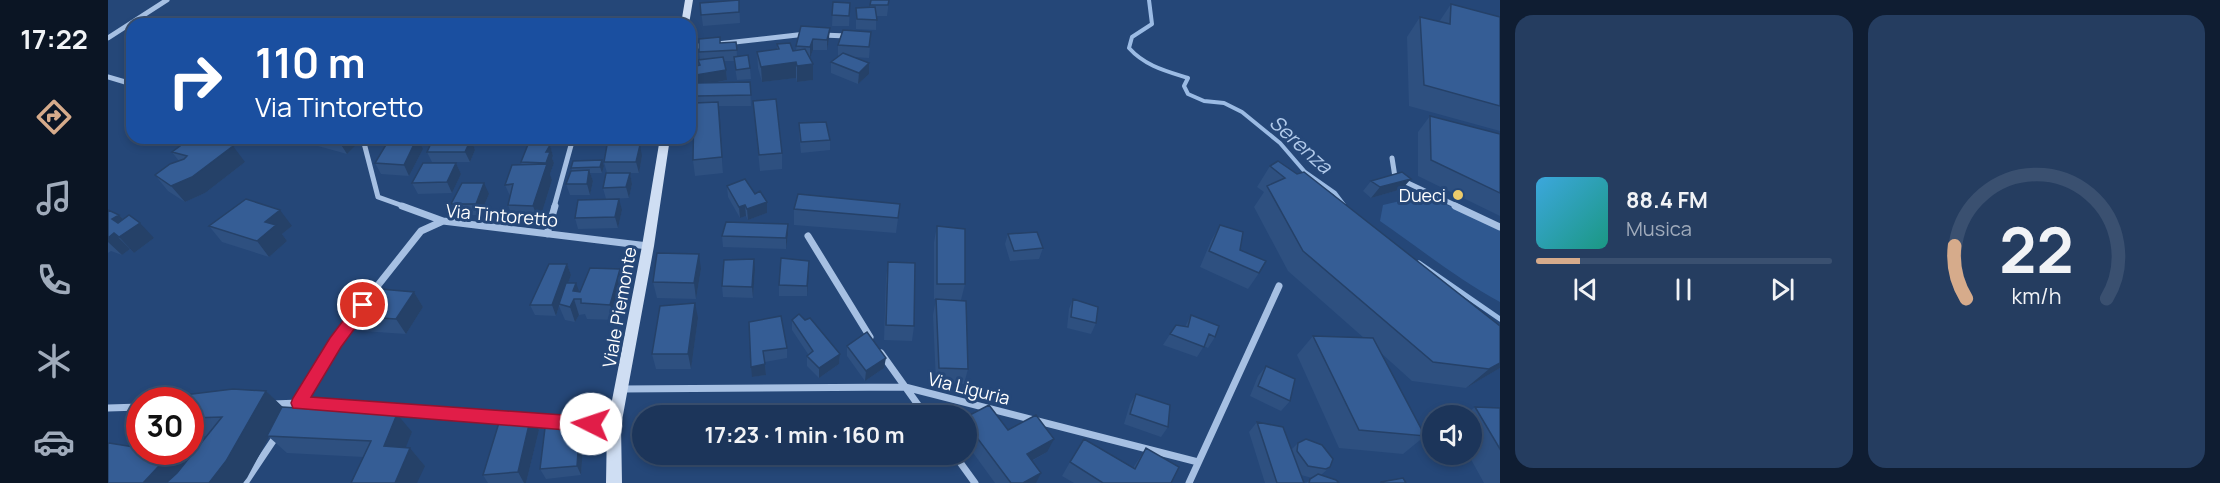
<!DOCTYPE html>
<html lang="it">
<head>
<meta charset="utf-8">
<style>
  body { margin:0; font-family:Manrope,sans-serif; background:#253d60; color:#f1f3f6; height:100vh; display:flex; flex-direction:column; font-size:22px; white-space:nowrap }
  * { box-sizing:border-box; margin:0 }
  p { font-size:20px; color:#a0abbb }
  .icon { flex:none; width:33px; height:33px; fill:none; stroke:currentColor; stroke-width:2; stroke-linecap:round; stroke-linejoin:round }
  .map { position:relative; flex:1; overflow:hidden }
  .details { display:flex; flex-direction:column; gap:15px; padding:15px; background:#0f1d32; width:720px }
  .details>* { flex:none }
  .banner { position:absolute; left:18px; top:18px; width:570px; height:126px; border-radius:18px; box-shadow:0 3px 9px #0003,0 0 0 2px #3a5070; background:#1a4fa0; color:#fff; overflow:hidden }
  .fabs { position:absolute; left:1314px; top:405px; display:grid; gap:12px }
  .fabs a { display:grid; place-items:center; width:60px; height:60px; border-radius:50%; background:#1c355a; box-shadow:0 3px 9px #0003,0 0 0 2px #3a5070; font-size:30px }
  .speed { position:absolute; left:18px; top:387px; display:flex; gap:12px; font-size:30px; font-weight:700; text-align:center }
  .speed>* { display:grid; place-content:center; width:78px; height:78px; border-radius:50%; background:#1c355a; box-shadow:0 3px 9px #0003,0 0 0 2px #3a5070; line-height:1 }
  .speed .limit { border:9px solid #d22; background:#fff; color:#111 }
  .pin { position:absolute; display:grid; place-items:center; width:51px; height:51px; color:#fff; margin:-26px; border:3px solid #fff; border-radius:50%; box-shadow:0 2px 6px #0007 }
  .me { position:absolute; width:66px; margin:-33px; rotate:274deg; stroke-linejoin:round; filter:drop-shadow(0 0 4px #0008) }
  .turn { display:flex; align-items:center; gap:21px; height:126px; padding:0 30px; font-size:27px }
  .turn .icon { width:78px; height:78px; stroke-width:2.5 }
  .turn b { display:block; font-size:42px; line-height:51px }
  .details .tile { flex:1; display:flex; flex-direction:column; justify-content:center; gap:9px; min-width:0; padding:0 21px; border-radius:18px; background:#253d60 }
  .details .dial { align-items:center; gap:0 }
  .dial svg { height:156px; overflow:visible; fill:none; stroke:#3a5070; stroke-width:7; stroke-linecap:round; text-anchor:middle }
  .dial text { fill:#f1f3f6; stroke:none }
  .song { display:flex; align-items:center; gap:18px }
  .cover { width:72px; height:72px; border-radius:9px; background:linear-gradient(135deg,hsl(200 70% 55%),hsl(170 70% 35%)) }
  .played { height:6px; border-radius:3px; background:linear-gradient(90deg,#d6ab8b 15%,#3a5070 15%) }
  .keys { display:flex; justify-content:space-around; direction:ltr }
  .details .tiles { flex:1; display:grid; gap:15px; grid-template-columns:repeat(2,1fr) }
  .trip { position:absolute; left:524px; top:405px; width:345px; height:60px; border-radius:30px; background:#1c355a; box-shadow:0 3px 9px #0003,0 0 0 2px #3a5070; font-weight:700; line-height:60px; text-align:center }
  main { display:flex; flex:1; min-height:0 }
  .tab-bar { display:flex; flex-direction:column; width:108px; justify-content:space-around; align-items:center; background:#0b1524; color:#a0abbb }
  .tab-bar .icon { width:42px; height:42px }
  .tab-bar .selected { color:#d6ab8b }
  .tab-bar b { font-size:27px; color:#f1f3f6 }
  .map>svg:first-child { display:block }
  .green { fill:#2f5890 }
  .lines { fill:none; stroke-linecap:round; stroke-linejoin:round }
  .stream-far1 { stroke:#9bbbe4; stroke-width:4 }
  .stream { stroke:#9bbbe4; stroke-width:5 }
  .street-far1 { stroke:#a6c0e3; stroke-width:5 }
  .street { stroke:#a6c0e3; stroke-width:7 }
  .secondary { fill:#cfdef3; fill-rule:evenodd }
  .wall { fill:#2e5080 }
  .shaded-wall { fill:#254168 }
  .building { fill:#355d95; stroke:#254168; stroke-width:1.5 }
  .route { fill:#e11d48; stroke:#92132f; stroke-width:1.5 }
  .poi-dot { fill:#edcb6b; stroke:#254778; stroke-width:2 }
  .labels { text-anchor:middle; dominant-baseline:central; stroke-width:6; stroke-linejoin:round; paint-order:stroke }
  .poi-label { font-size:18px; fill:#fff; stroke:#254778; text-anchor:end }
  .street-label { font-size:18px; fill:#fff; stroke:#254778 }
  .water-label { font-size:20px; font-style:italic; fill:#b1caeb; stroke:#254778 }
</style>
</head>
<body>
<main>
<nav class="tab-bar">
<b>17:22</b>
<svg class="icon selected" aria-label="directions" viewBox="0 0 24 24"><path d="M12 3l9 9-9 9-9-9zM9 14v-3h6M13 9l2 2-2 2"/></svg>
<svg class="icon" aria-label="music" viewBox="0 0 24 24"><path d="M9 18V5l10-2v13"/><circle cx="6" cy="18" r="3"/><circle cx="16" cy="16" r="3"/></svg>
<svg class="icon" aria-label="phone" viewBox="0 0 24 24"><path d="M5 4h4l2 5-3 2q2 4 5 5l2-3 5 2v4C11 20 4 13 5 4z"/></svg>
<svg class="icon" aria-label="climate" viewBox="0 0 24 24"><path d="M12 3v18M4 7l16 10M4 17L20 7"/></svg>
<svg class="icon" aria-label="car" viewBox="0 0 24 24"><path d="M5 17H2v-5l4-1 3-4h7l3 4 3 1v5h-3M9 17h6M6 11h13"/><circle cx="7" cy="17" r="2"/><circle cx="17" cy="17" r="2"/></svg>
</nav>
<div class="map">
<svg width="1392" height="483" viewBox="0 0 1392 483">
  <rect width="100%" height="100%" fill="#254778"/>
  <path class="green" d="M1318 195 1392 230V302C1351 280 1311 248 1272 221L1275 205Z"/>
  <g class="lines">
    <path class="stream-far1" d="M1041 0 1044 24 1024 37 1021 48C1037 66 1058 71 1080 78L1076 86 1080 94 1096 101 1116 103 1134 112 1172 143 1197 172 1227 193 1236 205"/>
    <path class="stream" d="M1311 263 1392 319"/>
    <path class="street-far1" d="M714 35 739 36
      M0 38 59 0
      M609 44 698 34
      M582 47 599 45
      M0 77 24 84
      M251 138 255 139 270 197 298 207
      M1284 158 1287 177 1351 207
      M446 207 465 138"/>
    <path class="street" d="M294 206 335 221
      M1347 206 1392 227
      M439 234 447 206
      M700 236 762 337
      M263 294 313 231 335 221 540 246
      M773 353 818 416
      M514 389 797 387 1090 462
      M165 404 191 403 400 418
      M0 408 32 407
      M183 414 227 342 248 315
      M419 420 505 426
      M846 454 867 483
      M137 483 169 435
      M1081 483 1171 286"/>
    <path class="secondary" d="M577 0H585L581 24H573Z
      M552 138H562L546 246 513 426 514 483H498L499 426 534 246Z"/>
  </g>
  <path class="wall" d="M631 0 632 23 595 26 592 3Z
    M763 0H781L779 16H768V30L748 29V8H762Z
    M725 2 742 3 741 26H724Z
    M1343 4 1392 17V131L1301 106 1299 37 1312 17 1331 22Z
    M693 26 721 39 719 50H705L702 58 705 80 689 82 688 78 654 82 650 68 649 52 669 50V44L685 51 688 50Z
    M763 32 761 58 746 57 761 63V74L750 84 723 73V62L731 56H730V45Z
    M628 42 629 56 642 68 643 79 629 80 626 61H616L618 70 619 80 608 83 642 82 643 106H610L615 173 587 176 585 160 590 103 588 83 586 78 585 67 591 65 590 60 592 59 591 52 612 43Z
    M645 101 674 153V169L652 171Z
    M1322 116 1392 134V216L1310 176V132Z
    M691 123 722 140V150L693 153 691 134Z
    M205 138H252L253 140 239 154 210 146Z
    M477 138H498L497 141 479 142Z
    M515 138H538V139H515Z
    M363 139 367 150 362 162H324L319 152Z
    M434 144 442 145 445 156 444 158 446 163 442 174 444 180 431 222 406 221 400 205 402 196 397 185 414 165 413 162Z
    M315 149 301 176 273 174 267 163Z
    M64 152 137 162 97 193 77 202 60 191 47 175 71 161Z
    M534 156 531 173H522L524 184 521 198 498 199 495 188 515 173H499L496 162Z
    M494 160 496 166 494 173H482L485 181 482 195H462L458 184 464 170 463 168Z
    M1170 161 1392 368 1358 388 1304 381 1273 353 1317 436 1295 454 1231 448 1189 355 1205 336 1256 338 1180 271 1146 207 1156 192 1149 187 1162 166Z
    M348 163 353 174 344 193 310 194 304 183Z
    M1263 181 1294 189 1263 198 1255 191Z
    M619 186 659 213 640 220 638 216 632 218 620 197Z
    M381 194 372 215H349L343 204Z
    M792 204 788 233 686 225V209Z
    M0 210 11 215 15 219 46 238 26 253 22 249 14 255 3 251 0 253Z
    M514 210 510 228 470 229 467 218Z
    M1112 225 1151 273 1140 289 1092 267 1103 241Z
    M101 226H184L174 234 179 241 161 257 114 242Z
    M829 226 857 284 853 300 860 369 856 384 828 383 825 315 828 299H826V242Z
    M900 234 935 248 931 259 902 261 897 244Z
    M680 235 678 249 615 247 614 236Z
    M701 261 699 296H671V285Z
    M780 262 806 326 804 341 776 340 778 278Z
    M459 264 463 275 460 283 472 292 512 269 516 285 507 320 479 319 477 314 471 315 467 322 457 320 451 306 448 316 427 315 422 305Z
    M593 269 588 299 549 298 545 282Z
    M647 270 645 298 615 297 614 286Z
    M306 292 315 307 298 334 254 331 243 316Z
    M965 299 988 323 983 334 959 328 961 309Z
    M1083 315 1107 337 1100 348 1096 346 1089 357 1055 345 1068 325 1077 327Z
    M590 318 583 369H548L544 354Z
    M684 320 732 354 731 364 711 378 699 366V356L700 354 684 330Z
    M641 322 679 348V358L657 362 658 375 644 377Z
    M739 346 776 368 757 381 739 356Z
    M1158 366 1182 401 1173 411 1142 396 1150 376Z
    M158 391 174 407 304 432 297 448H302L317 466 255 457 179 453 161 437 135 483H0L63 453 76 463 98 436 82 437V400Z
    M1028 394 1060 427 1053 437 1016 424 1022 404Z
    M1367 407 1392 408V483H1376L1360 454H1364V416H1356Z
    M423 416 431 430 418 483H380L375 475Z
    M858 417 900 430 939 452 924 461 928 483H887L858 443Z
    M1149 422 1184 449 1190 443 1222 467 1213 475 1231 483H1198L1204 478 1193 475 1196 483H1157L1141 432Z
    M472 424 476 433 473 475 438 479 432 469Z
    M1038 448 1063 483H966L954 476 962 462 1025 468Z"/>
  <path class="shaded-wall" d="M722 28 721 39 719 50V40Z
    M705 39V50L702 58V47Z
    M688 62V78L654 82 653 67Z
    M761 63V74L750 84 751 73Z
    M705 64V80L689 82V66Z
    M618 70 619 80 590 86 588 75Z
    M610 102 612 118 615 173 614 157Z
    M237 138H252L253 140 239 154 232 143Z
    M309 138 315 149 301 176 296 165Z
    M363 139 367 150 362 162 357 152Z
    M442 145 445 156 444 158 446 163 442 174 444 180 431 222 425 206 439 165 438 152Z
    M532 145 534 156 531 173 528 162Z
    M125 146 137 162 97 193 77 202 63 186Z
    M494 160 496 166 494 173 492 167Z
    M348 163 353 174 344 193 339 182Z
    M481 170 485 181 482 195 479 184Z
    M522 173 524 184 521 198 518 187Z
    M1303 179 1294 189 1263 198 1272 187Z
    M376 183 381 194 372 215 368 204Z
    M511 199 514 210 510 228 507 217Z
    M659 202V213L640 220 639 209Z
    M637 205 638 216 632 218 631 207Z
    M172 210 184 226 174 234 179 241 161 257 149 241 157 222Z
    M11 215 24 228 32 223 46 238 26 253 11 237 4 219Z
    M680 224V235L678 249V238Z
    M6 233 22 249 14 255 0 242V238Z
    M591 254 593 269 588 299 586 283Z
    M646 259 647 270 645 298 644 287Z
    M701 261V271L699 296V286Z
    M459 264 463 275 452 305 451 304V306L448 316 444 305Z
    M512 269 516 285 507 320 502 305Z
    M468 283 474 299 465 291Z
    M306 292 315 307 298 334 288 319Z
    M466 299 471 315 467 322 462 307Z
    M587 303 590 318 583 369 580 354Z
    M732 354 731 364 711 378V368Z
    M778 358 776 368 757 381 758 371Z
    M1392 363V368L1358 388 1381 369Z
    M657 364 658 375 644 377 643 367Z
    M158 391 177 409 159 436 161 437 139 478 135 483H101Z
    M289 414 304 432 291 464 276 446Z
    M423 416 431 430 418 483H416L410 472Z
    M472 424 476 433 473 475 469 466Z
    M946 439 939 452 912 467 919 454Z
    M302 448 317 466 309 483H287Z
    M63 453 86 470 75 483H35Z
    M933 473 928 483H915Z"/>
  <path class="building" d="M631 0V12L593 15 592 3Z
    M763 0H781L780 5H762Z
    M725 2 742 3 741 16 724 15Z
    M1343 4 1392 17V106L1316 85 1312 17 1342 24Z
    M767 7 769 20 749 19 748 8Z
    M693 26 722 28 719 40 705 39 702 47 688 46Z
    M735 30 763 32 761 47 730 45Z
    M612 37V43L628 42 629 50 591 52V39Z
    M682 43 685 51 697 49 705 64 689 66 688 62 653 67 649 52 671 49 669 44Z
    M735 53 761 63 751 73 723 62Z
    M640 55 642 68 628 70 626 57Z
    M615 57 618 70 588 75 585 67 592 65 590 60Z
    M642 82 643 95 589 96 588 83Z
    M668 99 674 153 651 155 645 101Z
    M610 102 614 157 585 160 586 103Z
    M1322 116 1392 134V193L1323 160Z
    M718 122 722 140 693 142 691 123Z
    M83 138H95L125 146 84 177 63 186 47 175 62 164 76 159 79 156 64 152Z
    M214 138H237L232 143Z
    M282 138H309L296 165 267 163Z
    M325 139H363L357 152H319Z
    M433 141 432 144 442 145 438 152H442L438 163 413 162 421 142Z
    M499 145H532L528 162H496Z
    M494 160 492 167 463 168 465 161Z
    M1170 161 1189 174 1196 172 1392 326V363L1381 369 1325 362 1195 251 1159 186 1177 178 1162 166Z
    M315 163H348L339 182 304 183Z
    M439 164 425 206 400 205 405 184 397 185 404 165Z
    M481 170 479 184H458L463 171Z
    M1294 172 1303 179 1272 187 1263 181Z
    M498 173H522L518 187 495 188Z
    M637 179 647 194 652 191 659 202 639 209 637 205 631 207 619 186Z
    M354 183H376L368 204H343Z
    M690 194 792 204 790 218 686 209Z
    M138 199 172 210 157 222 168 225 149 241 101 226Z
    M511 199 507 217 467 218 470 200Z
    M0 210 11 215 4 219 10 223 21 215 32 223 11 237 6 233 0 238Z
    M618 222 680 224 678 238 614 236Z
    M1112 225 1135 232 1132 250 1158 261 1151 273 1101 251Z
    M829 226 857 229V284H829Z
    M929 232 935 248 906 251 900 234Z
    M549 253 591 254 586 283 545 282Z
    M673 258 701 261 699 286 671 285Z
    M646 259 644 287 614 286 616 260Z
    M780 262 807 263 806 326 778 325Z
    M441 264H459L444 305H422Z
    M482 268 512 269 502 305 473 303V299H466L462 307 451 304 458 283H468L465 291 472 292Z
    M261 288 306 292 288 319 243 316Z
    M828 299 858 301 860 369 831 368Z
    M965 299 990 307 988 323 963 317Z
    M587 303 580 354H544L552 306Z
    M691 314 697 320 702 318 732 354 711 368 699 356 705 351 684 320Z
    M1083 315 1111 326 1107 337 1101 334 1096 347 1062 334 1068 325 1080 327Z
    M673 316 679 348 655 351 657 364 643 367 641 322Z
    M759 332 778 358 758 371 739 346Z
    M1205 336 1265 338 1317 436 1251 430Z
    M1158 366 1187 379 1182 401 1150 386Z
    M125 389 158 391 118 461 101 483H58L69 473 114 417 82 418V400H35Z
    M1028 394 1062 405 1060 427 1022 414Z
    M881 405 900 430 928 415 946 439 919 454 933 473 915 483H903L858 423V417Z
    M174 407 289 414 276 446 302 448 287 483H243L263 441 159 436Z
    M1367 407 1392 408V449Z
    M32 408V420H26Z
    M393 416H423L410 472 375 475Z
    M1149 422 1175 427 1196 483H1169Z
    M472 424 469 466 432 469 437 428Z
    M976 439 1027 469 1038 448 1071 467 1063 483H995L962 462Z
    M1198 439 1214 445 1225 459 1222 467 1218 469 1200 466 1189 451 1190 443Z
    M1 443 32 448V452H53L63 453 35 483H0V444Z
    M1210 474 1228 480 1231 483H1201L1202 479Z
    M1295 478 1298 483H1273V482Z"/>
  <path class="route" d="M255 299 261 301 263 305 261 309 233 347 203 397 483 417 489 419 491 424 489 430 483 432 185 408 183 403 185 398 222 338 250 301Z"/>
  <circle class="poi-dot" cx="1350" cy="195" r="6"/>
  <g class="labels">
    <g class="poi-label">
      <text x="1338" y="195">Dueci</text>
    </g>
    <g class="street-label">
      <text transform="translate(394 215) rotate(5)">Via Tintoretto</text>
      <text transform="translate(511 307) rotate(-80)">Viale Piemonte</text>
      <text transform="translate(861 388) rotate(14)">Via Liguria</text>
    </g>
    <g class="water-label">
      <text transform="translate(1193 144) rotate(42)">Serenza</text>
    </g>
  </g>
</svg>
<div class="fabs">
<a><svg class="icon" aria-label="sound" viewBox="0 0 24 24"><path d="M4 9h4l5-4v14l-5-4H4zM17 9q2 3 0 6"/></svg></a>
</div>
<div class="speed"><div class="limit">30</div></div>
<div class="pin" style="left:255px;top:305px;background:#d93025"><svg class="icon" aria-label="arrive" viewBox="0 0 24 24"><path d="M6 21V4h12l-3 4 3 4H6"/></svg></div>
<svg class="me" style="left:483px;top:424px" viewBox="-20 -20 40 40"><circle r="19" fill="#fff"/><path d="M0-13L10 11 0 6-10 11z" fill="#e11d48"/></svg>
<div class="trip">17:23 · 1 min · 160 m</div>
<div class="banner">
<div class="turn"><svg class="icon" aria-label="right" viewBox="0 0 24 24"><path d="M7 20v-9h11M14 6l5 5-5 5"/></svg><div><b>110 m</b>Via Tintoretto</div></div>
</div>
</div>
<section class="details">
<div class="tiles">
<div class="tile">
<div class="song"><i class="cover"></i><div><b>88.4 FM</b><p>Musica</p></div></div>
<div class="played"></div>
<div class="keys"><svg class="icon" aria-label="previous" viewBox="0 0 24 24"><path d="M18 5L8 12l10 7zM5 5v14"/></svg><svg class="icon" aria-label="pause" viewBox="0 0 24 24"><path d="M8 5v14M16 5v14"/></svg><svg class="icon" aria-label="next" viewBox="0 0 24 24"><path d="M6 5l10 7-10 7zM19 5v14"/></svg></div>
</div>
<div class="tile dial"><svg viewBox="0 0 100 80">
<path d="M14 69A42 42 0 1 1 86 69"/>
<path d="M14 69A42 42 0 0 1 8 42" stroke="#d6ab8b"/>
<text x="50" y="56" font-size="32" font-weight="700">22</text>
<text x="50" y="72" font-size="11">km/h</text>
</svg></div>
</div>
</section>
</main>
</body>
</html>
